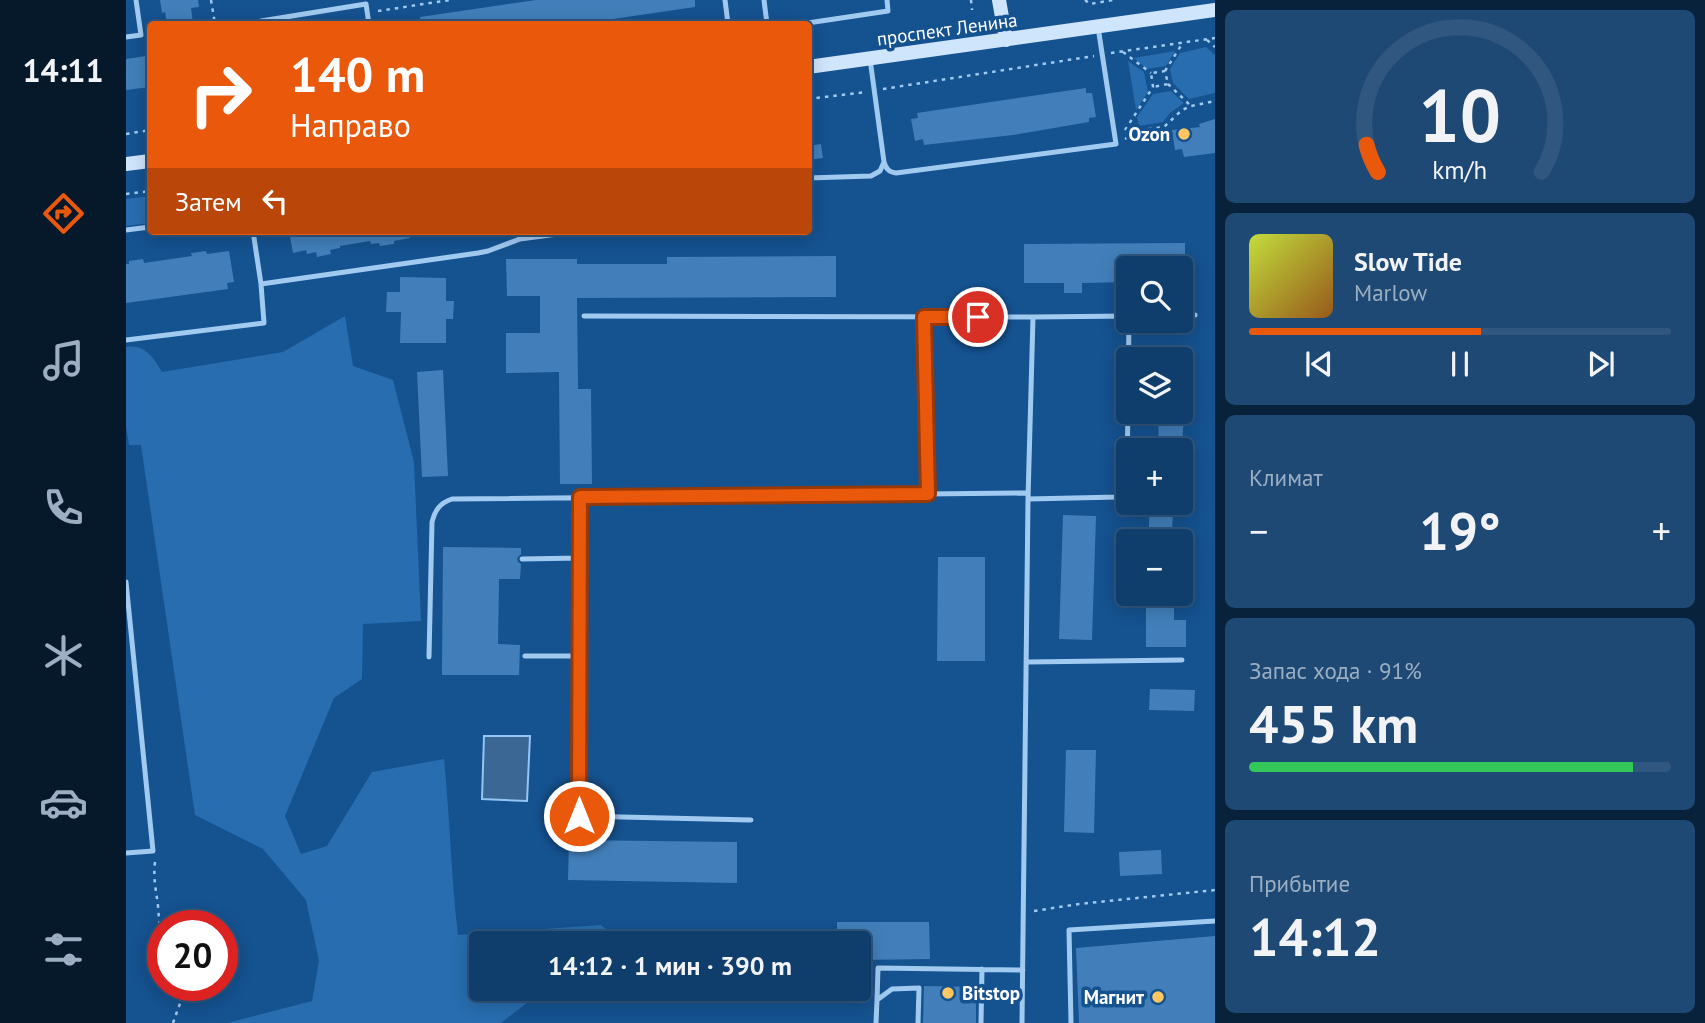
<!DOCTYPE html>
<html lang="ru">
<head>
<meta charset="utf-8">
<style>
  body { margin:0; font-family:"PT Sans",sans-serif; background:#1e4974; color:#f1f3f6; height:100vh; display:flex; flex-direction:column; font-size:26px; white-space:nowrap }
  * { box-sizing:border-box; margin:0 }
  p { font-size:23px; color:#9caec2 }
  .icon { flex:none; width:38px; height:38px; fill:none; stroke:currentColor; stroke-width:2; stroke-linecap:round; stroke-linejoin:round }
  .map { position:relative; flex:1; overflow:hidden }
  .sheet { display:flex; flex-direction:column; gap:10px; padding:10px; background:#09223b; width:490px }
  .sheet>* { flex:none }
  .top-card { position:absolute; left:21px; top:21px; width:665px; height:214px; border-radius:7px; box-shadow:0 4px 18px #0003,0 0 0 2px #30577f; background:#ea580c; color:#fff; overflow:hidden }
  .buttons { position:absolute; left:990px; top:256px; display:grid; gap:14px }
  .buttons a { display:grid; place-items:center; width:77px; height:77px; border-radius:7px; background:#103e6c; box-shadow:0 4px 18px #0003,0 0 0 2px #30577f; font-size:35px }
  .speed { position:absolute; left:21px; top:910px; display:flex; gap:14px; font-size:35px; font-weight:700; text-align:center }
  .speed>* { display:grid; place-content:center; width:91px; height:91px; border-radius:50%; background:#103e6c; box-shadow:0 4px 18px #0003,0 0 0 2px #30577f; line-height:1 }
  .speed .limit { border:10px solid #d22; background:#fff; color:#111 }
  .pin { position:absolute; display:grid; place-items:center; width:60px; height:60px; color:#fff; margin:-30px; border:4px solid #fff; border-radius:50%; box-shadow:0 2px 7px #0007 }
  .me { position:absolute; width:77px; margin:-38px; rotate:0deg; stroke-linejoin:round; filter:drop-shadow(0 0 5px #0008) }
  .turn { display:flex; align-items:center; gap:24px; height:147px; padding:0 28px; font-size:32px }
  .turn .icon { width:91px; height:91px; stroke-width:2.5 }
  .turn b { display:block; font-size:49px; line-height:60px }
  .then { display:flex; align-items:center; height:66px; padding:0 28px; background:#0003; gap:14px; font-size:26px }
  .big { font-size:52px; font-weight:600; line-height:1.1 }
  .sheet .card { flex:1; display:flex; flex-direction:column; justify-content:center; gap:10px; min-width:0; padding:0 24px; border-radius:10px; background:#1e4974 }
  .sheet .dial { align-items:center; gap:0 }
  .dial svg { height:182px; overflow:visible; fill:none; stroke:#30577f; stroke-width:7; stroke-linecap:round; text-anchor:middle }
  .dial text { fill:#f1f3f6; stroke:none }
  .song { display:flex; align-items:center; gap:21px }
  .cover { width:84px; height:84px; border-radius:10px; background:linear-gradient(135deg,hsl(70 70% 55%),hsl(30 70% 35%)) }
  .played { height:7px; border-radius:4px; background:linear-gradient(90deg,#ea580c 55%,#30577f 55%) }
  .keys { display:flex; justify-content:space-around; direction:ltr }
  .heat { display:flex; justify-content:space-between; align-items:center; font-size:38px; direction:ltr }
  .charge { height:10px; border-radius:5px; background:linear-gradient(90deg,#34c759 91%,#30577f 0) }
  .trip { position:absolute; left:343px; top:931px; width:402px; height:70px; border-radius:7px; background:#103e6c; box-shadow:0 4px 18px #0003,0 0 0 2px #30577f; font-weight:600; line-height:70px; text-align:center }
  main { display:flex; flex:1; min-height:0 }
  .menu { display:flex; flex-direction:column; width:126px; justify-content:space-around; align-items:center; background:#06192b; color:#9caec2 }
  .menu .icon { width:49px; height:49px }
  .menu .current { color:#ea580c }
  .menu b { font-size:32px; color:#f1f3f6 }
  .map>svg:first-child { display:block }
  .green { fill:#276daf }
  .water { fill:#3a6794; stroke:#93c6f4; stroke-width:2 }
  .building { fill:#427fba }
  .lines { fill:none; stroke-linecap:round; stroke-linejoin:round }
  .path { stroke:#a1caf1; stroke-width:2.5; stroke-dasharray:3.5 5; stroke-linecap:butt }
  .lane { stroke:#a1caf1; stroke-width:5 }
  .secondary { stroke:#cfe5fb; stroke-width:14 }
  .route-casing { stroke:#983908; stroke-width:18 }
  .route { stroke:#ea580c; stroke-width:12 }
  .poi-dot { fill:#ffc761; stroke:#155290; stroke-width:2.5 }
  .labels { text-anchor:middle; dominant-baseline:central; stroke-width:7; stroke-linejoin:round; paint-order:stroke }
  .street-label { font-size:19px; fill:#fff; stroke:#155290 }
  .poi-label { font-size:19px; font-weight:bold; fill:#fff; stroke:#155290; text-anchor:end }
</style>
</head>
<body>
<main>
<nav class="menu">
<b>14:11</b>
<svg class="icon current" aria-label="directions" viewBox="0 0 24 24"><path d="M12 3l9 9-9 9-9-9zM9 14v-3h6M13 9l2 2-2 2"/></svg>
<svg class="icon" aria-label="music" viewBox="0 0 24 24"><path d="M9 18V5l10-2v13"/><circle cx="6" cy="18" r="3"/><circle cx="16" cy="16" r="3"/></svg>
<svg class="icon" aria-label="phone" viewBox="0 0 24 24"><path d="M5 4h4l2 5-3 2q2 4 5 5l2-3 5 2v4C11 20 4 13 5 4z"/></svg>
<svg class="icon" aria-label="climate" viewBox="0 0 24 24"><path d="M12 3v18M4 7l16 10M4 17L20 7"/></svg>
<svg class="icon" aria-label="car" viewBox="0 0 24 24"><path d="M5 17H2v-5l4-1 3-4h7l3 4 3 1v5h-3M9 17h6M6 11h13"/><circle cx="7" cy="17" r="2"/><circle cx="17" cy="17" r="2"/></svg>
<svg class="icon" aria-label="filters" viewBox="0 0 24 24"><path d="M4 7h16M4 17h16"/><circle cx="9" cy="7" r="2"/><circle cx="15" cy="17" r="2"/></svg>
</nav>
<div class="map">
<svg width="1089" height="1023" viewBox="0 0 1089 1023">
  <rect width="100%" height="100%" fill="#155290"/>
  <path class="green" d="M1080 47 1089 55V93L1063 99 1047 83 1044 69 1054 53Z
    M1049 51 1040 66 1021 69 1008 58Z
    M1002 61 1018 72 1022 92 1010 110Z
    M1045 91 1058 103 1044 113 1037 122 1013 126 1011 117 1027 94Z
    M24 196V223L0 226V199Z
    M219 316 227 366 267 380 288 462 295 621 237 624 236 679 208 698 159 816 175 854 201 846 246 772 318 759C324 817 325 876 332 935L475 925 483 932 488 943H355V989H423L416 991 375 1023H101L186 1001 193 961 180 900 137 849 69 815 15 445H3L0 426V347C19 344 27 357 36 372L157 352Z"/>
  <path class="water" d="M358 736H404L401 801 356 799Z"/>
  <path class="building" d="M34 0H72L73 7 65 8 67 24H41L39 12 36 13Z
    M410 0H569V7L453 24H294V17Z
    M20 56 21 60H24V87L0 90V59Z
    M960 88V93H966L970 117 963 118V122L887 135 798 145 797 139 789 141 785 119 792 118 791 113Z
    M1089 119V153L1058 157 1056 149 1049 150 1046 130 1074 127 1073 124Z
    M695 144 697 158 682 160V146Z
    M163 231H284V238L268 241V244L254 246 253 243 245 244 244 241 214 246V248L204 250 205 254 191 257 190 252 181 254 180 250 167 253Z
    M1059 243V268H1003V282L956 283V293H938V283H898V244Z
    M80 251 81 254 103 251 108 282 101 283 102 289 0 303V264H3V261L17 259 18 263 66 256 65 253Z
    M710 256V297L451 298 452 389H465L466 484H434L433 372 380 373V333H414V296H381L380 259H451V264H541V257Z
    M274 277 320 278V301H328L327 319H320V343H274L275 312H260L261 292H274Z
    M317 370 322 476 296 477 291 372Z
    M1033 411H1058L1056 450H1032Z
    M1024 506H1047L1046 541H1022Z
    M937 515 970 516 966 640 933 639Z
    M317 547 395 548V554L391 558 392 562 395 564 394 579H373L372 644 394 645 393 675H316Z
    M812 557H859V661H811Z
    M1020 593H1048V620H1060V647H1020Z
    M1024 689 1069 690 1068 711 1023 710Z
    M940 750H970L968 833 938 832Z
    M443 840 611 842V883L442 880Z
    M1035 850 1036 874 994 876 993 852Z
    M711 922H803L804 959 733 960V943H711Z
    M1089 936V1023H953L950 948Z
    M798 986 850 987V1023H797Z"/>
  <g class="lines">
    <path class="path" d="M85 0 89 24
      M845 0 846 10
      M959 0 964 4 987 0
      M252 11 324 0
      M1081 40 1089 47
      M997 52 1025 73
      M985 53 1089 38
      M1039 71 1056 44
      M1042 84 1065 106
      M757 89 968 56
      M682 99 740 92
      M999 130 1027 87 1025 73 1039 71 1042 84 1027 87
      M0 134 24 130
      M999 139 1015 130 1038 127 1056 110 1065 106 1089 101
      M0 194 24 191
      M29 862C27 879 30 889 32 906 33 918 33 929 37 940
      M908 911 953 904 1089 890
      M47 1023 57 995V985"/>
    <path class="lane" d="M599 0 602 24
      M638 0 641 24
      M129 24 135 21 240 4 243 24
      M587 24 601 22
      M675 24 762 11 761 0
      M0 37 15 35 10 0
      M744 59 758 162C760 169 763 172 770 173L990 144 972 27
      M682 178 745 176 754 171 758 162
      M0 230 24 227
      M393 231 394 239 454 231
      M135 284 352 253 362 251 394 239
      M1055 315H1069
      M458 316 907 317 1003 316
      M798 317 802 494
      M0 340 138 323 135 284 127 231
      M454 497 453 816 625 820
      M902 499 992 497C999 494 1000 489 1001 481L1003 320
      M396 559 454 558
      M0 582 27 851 0 853
      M399 656H453
      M303 657 306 522C309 510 314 503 326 499L902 493
      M901 662 1056 660
      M751 1000 752 968 897 970
      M750 1023 751 1000 766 989 793 988 792 1023
      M855 1023 856 969
      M896 1023 902 499 907 317
      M945 1023 943 930 1089 921"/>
    <path class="secondary" d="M873 0 880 40
      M682 67 1089 10
      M0 164 24 161"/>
  </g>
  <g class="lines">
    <defs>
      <path id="route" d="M453 816 454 497 802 494 798 317H852"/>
    </defs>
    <use href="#route" class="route-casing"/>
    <use href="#route" class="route"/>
  </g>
  <g class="poi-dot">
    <circle cx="1058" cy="134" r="7"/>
    <circle cx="822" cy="993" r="7"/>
    <circle cx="1032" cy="997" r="7"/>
  </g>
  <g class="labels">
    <g class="street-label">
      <text transform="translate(821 29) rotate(-8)">проспект Ленина</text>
    </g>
    <g class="poi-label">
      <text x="1044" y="134">Ozon</text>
      <text x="836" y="993" text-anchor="start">Bitstop</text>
      <text x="1018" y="997">Магнит</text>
    </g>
  </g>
</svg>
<div class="buttons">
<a><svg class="icon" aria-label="search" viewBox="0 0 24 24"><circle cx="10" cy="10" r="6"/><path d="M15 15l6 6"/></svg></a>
<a><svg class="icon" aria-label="layers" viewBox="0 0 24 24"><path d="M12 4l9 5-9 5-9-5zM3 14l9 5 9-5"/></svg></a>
<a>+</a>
<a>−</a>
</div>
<div class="speed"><div class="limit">20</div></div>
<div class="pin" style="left:852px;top:317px;background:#d93025"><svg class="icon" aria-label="arrive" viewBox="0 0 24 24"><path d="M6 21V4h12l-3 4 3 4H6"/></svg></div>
<svg class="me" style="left:453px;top:816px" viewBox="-20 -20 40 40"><circle r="17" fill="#ea580c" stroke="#fff" stroke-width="3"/><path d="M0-11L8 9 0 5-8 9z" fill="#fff"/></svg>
<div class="trip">14:12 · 1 мин · 390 m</div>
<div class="top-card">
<div class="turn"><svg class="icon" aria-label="right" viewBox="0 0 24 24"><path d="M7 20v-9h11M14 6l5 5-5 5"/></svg><div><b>140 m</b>Направо</div></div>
<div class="then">Затем<svg class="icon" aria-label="left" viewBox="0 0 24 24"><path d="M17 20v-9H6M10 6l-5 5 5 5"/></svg></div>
</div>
</div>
<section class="sheet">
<div class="card dial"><svg viewBox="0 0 100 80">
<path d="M14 69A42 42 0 1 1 86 69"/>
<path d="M14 69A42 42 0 0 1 9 57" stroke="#ea580c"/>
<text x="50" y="56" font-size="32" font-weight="700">10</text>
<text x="50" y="72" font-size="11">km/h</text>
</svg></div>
<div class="card">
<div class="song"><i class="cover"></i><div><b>Slow Tide</b><p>Marlow</p></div></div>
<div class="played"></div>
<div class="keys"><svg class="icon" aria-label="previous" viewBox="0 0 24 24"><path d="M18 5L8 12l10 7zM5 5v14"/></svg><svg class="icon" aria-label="pause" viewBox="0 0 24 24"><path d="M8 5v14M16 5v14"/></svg><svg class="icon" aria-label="next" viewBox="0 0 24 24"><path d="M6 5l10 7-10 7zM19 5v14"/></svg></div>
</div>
<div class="card"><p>Климат</p>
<div class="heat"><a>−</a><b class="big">19°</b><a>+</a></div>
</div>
<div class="card"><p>Запас хода · 91%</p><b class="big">455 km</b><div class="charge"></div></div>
<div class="card"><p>Прибытие</p><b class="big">14:12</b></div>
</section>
</main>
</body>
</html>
